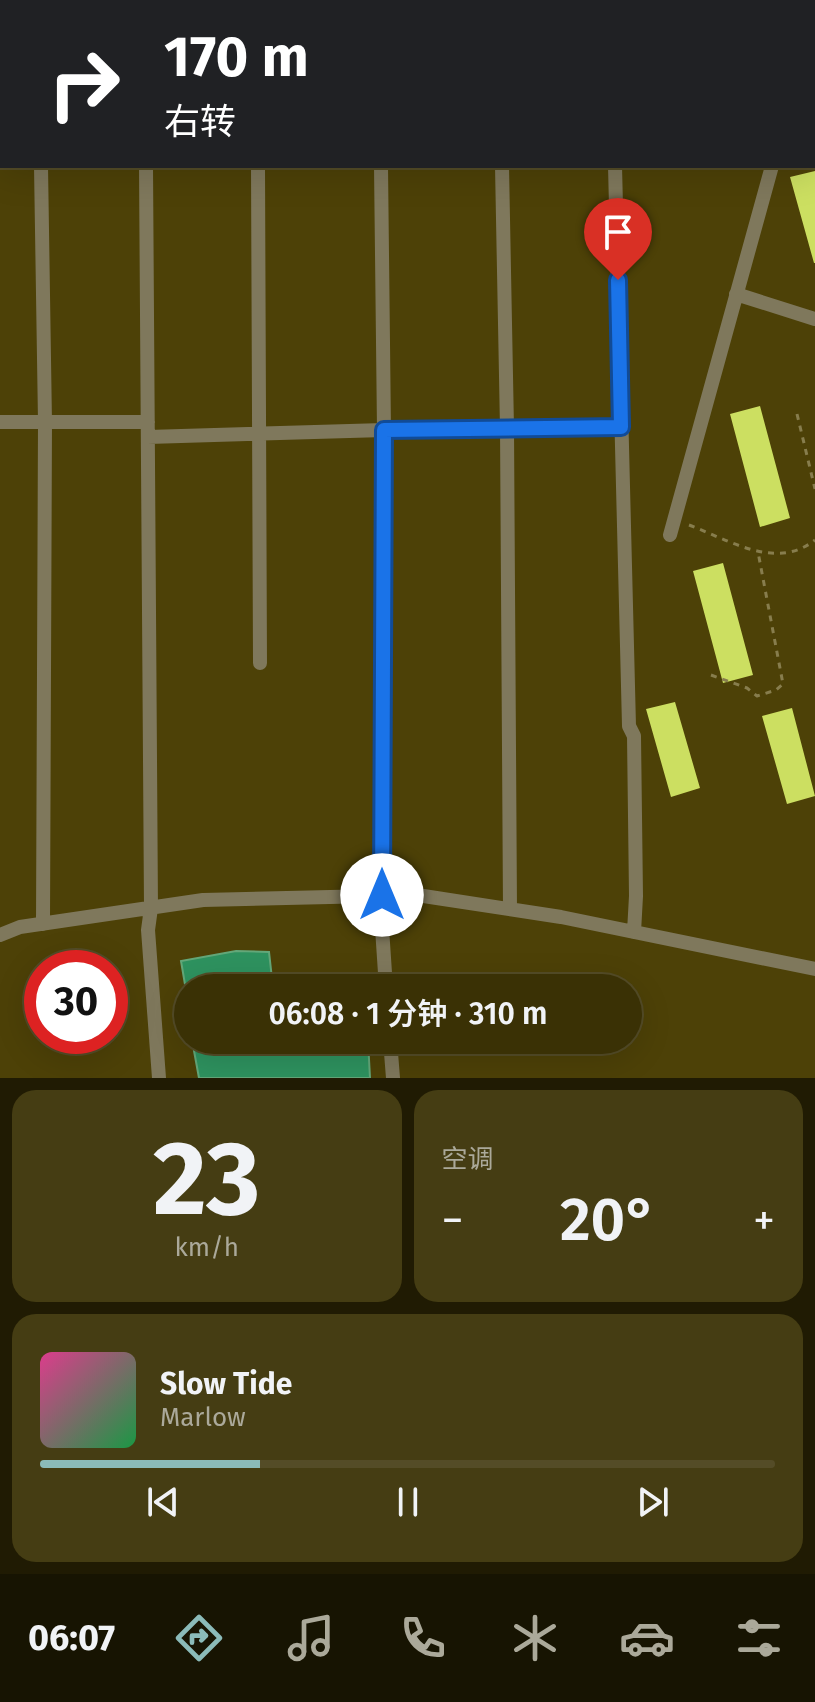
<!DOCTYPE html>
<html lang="zh">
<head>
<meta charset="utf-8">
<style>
  body { margin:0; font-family:"Fira Sans","Noto Sans SC",sans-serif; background:#453d13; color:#f1f3f6; height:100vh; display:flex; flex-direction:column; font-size:30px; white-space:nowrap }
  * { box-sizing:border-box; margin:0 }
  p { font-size:26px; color:#aba99a }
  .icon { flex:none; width:44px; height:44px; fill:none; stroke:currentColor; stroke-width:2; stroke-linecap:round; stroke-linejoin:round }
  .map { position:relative; height:1078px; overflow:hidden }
  .sheet { display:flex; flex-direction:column; gap:12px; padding:12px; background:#201b03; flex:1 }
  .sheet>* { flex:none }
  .guide { position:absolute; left:0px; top:0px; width:816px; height:168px; box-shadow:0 8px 32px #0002,0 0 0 2px #544c27; background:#202124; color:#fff; overflow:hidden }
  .speed { position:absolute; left:24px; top:950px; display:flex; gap:16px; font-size:40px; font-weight:700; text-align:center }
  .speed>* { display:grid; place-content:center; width:104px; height:104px; border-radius:50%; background:#3a3105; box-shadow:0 8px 32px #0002,0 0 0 2px #544c27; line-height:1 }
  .speed .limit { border:12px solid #d22; background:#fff; color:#111 }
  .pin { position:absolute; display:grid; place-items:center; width:68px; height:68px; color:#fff; margin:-82px -34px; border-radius:50% 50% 50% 0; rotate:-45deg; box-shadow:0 0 8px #0007 }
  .pin .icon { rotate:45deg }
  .me { position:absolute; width:88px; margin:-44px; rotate:0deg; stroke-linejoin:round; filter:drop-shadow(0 0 6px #0008) }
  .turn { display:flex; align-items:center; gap:28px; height:168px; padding:0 32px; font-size:36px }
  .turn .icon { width:104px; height:104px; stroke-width:2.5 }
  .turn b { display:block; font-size:56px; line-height:68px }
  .big { font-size:60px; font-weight:600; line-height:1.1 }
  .sheet .card { flex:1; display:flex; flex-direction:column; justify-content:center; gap:12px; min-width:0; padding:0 28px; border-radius:24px; background:#453d13 }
  .sheet .dial { align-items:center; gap:0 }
  .dial b { font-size:104px; line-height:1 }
  .song { display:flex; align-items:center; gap:24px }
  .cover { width:96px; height:96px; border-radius:12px; background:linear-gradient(135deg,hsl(330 70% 55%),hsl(140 70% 35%)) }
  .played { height:8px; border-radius:4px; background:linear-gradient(90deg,#8bbbb9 30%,#544c27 30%) }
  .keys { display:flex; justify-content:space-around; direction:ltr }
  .heat { display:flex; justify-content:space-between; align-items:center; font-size:44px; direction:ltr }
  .sheet .tiles { flex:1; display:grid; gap:12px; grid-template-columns:1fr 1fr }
  .card:last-child { grid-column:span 2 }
  .trip { position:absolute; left:174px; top:974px; width:468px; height:80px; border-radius:40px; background:#3a3105; box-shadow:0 8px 32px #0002,0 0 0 2px #544c27; font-weight:600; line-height:80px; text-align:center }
  .tab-bar { display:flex; height:128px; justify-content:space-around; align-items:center; background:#171402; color:#aba99a }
  .tab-bar .icon { width:56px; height:56px }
  .tab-bar .selected { color:#8bbbb9 }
  .tab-bar b { font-size:36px; color:#f1f3f6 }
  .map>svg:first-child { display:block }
  .water { fill:#2e925f; stroke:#63a779; stroke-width:2 }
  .building { fill:#ccdf61 }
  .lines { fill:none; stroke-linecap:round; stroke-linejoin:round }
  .path { stroke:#877d4d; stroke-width:3; stroke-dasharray:6 6; stroke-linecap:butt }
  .minor { stroke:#7f785c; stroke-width:14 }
  .route-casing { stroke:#114b97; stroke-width:20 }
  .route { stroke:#1a73e8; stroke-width:14 }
</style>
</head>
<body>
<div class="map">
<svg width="815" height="1078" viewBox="0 0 815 1078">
  <rect width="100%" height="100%" fill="#4d4107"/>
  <path class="water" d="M236 951 269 952 273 988H188V1002L181 961Z
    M192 1040H368L370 1078H199Z"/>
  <path class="building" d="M815 171V263H814L790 177Z
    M760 406 790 518 760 527 730 414Z
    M723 563 753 675 723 683 693 571Z
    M675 702 700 788 671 797 646 709Z
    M792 708 815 796 787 804 762 716Z"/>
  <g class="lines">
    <path class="path" d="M797 414 815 489
      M689 525C729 540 776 571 815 540
      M711 675 747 688 757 696 776 690 783 684 758 552"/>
    <path class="minor" d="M142 0V2
      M254 0V2
      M380 0V2
      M508 0V2
      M612 0V2
      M814 14 815 10
      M0 151H2
      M41 166 45 422 43 924
      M146 166 151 908 148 930 159 1078
      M258 166 260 663
      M381 166 384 430 382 928 386 988
      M502 166 507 428 510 909
      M615 166 629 726 634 736 636 896 634 932
      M736 294 815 319
      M0 422H148
      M148 437 384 430 621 427
      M670 535 772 166
      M0 935 20 927 203 900 417 895 561 917 815 969
      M390 1040 393 1078"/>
  </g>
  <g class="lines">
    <defs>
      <path id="route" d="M382 895 384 430 621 427 618 280"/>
    </defs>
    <use href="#route" class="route-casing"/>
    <use href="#route" class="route"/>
  </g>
</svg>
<div class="speed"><div class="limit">30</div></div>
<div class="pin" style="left:618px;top:280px;background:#d93025"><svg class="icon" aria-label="arrive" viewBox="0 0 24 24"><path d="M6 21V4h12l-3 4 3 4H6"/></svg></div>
<svg class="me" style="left:382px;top:895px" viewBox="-20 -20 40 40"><circle r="19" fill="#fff"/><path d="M0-13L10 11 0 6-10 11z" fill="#1a73e8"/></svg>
<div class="trip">06:08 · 1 分钟 · 310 m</div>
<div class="guide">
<div class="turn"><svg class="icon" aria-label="right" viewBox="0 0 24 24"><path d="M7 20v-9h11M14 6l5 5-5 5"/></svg><div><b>170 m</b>右转</div></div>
</div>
</div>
<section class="sheet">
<div class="tiles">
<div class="card dial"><b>23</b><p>km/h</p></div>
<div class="card"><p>空调</p>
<div class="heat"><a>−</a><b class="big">20°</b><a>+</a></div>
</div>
<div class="card">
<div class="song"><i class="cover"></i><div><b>Slow Tide</b><p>Marlow</p></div></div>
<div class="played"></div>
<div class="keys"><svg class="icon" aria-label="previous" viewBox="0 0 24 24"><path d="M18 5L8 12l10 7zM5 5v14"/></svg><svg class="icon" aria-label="pause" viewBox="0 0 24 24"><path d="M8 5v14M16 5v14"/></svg><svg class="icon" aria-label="next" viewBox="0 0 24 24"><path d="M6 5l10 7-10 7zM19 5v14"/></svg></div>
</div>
</div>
</section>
<nav class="tab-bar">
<b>06:07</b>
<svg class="icon selected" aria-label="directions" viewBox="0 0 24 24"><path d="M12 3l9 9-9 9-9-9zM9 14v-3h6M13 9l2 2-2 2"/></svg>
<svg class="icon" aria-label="music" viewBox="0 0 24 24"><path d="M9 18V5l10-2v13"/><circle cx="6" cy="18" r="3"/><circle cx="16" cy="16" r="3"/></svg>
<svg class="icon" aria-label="phone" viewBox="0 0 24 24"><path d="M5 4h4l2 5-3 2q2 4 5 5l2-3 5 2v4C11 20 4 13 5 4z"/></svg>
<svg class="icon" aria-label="climate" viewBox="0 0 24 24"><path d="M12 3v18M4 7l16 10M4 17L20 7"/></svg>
<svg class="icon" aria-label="car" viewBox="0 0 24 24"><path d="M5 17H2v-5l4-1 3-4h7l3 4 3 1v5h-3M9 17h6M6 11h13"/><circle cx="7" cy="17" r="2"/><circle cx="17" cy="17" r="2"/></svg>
<svg class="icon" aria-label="filters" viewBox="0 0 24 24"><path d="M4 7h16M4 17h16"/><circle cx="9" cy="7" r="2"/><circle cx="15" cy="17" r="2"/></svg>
</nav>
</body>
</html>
